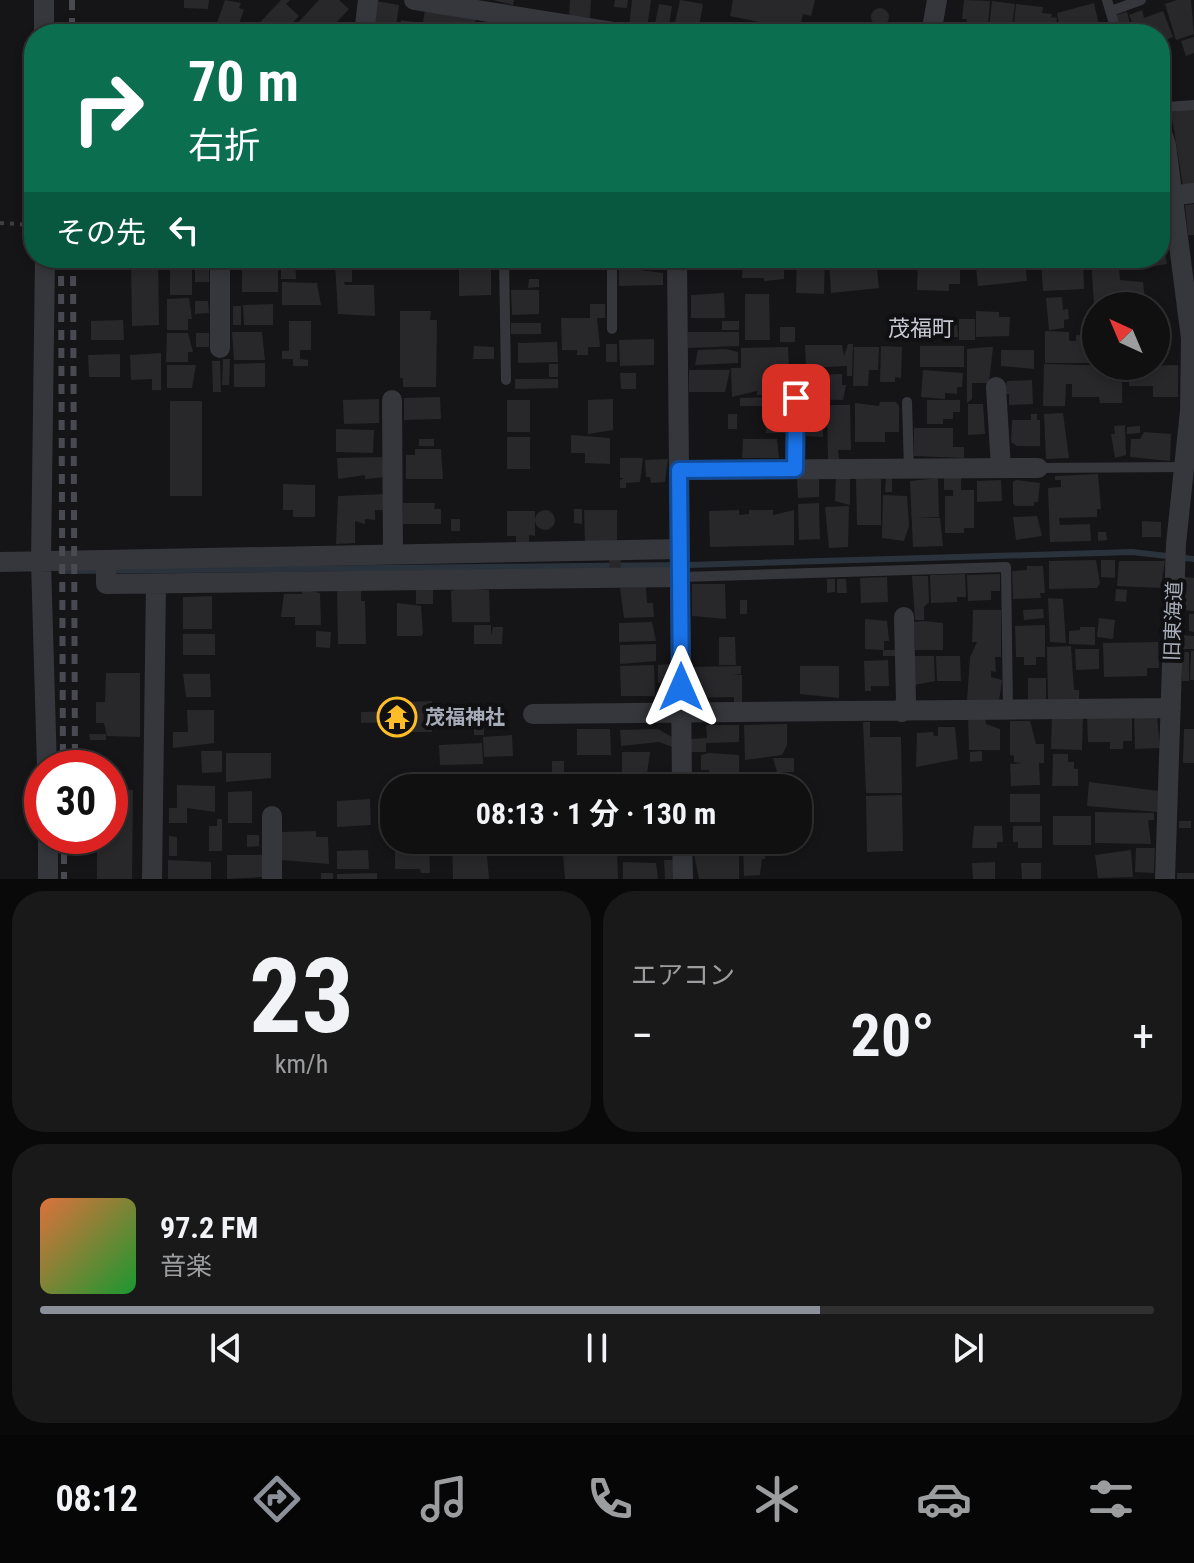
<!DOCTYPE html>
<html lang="ja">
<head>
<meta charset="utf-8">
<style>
  body { margin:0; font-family:"Roboto Condensed","Noto Sans JP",sans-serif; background:#19191a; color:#f1f3f6; height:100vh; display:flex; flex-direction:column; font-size:30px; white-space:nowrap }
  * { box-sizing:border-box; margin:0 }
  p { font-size:26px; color:#9c9d9f }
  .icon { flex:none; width:44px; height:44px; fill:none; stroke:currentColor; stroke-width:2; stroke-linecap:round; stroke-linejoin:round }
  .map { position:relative; height:879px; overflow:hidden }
  .panel { display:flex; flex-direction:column; gap:12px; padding:12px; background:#090909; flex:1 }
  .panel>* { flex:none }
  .hud { position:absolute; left:24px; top:24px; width:1146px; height:244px; border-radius:32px; box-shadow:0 4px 12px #0003,0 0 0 2px #303031; background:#0b6e4f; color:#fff; overflow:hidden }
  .needle { width:52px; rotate:316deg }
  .fabs { position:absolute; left:1082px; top:292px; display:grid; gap:16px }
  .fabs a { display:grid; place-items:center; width:88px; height:88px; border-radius:50%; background:#101011; box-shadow:0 4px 12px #0003,0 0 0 2px #303031; font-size:40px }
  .speed { position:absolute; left:24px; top:750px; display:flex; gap:16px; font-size:40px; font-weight:700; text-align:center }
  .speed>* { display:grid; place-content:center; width:104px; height:104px; border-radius:50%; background:#101011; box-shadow:0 4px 12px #0003,0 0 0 2px #303031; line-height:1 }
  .speed .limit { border:12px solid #d22; background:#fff; color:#111 }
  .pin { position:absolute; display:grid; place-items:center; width:68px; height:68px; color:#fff; margin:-34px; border-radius:16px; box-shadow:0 4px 12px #0006 }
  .me { position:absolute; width:88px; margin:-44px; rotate:0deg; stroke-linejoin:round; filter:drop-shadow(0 0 6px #0008) }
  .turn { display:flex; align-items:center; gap:28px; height:168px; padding:0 32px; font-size:36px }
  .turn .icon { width:104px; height:104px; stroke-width:2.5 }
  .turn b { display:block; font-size:56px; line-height:68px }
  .then { display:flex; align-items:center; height:76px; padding:0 32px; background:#0003; gap:16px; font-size:30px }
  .big { font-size:60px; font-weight:700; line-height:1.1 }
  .panel .card { flex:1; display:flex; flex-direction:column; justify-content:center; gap:12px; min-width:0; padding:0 28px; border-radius:32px; background:#19191a }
  .panel .dial { align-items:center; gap:0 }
  .dial b { font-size:104px; line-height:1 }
  .song { display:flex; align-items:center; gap:24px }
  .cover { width:96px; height:96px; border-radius:12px; background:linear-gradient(135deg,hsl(20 70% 55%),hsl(130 70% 35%)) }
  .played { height:8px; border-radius:4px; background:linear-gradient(90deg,#8c9099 70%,#303031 70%) }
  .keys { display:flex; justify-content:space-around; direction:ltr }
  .heat { display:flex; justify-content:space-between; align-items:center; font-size:44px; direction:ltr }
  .panel .tiles { flex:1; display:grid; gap:12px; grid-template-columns:1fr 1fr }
  .card:last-child { grid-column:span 2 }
  .trip { position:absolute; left:380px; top:774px; width:432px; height:80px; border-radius:32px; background:#101011; box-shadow:0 4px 12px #0003,0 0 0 2px #303031; font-weight:700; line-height:80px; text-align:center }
  .tab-bar { display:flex; height:128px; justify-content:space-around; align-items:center; background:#060607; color:#9c9d9f }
  .tab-bar .icon { width:56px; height:56px }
  .tab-bar .selected { color:#8c9099 }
  .tab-bar b { font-size:36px; color:#f1f3f6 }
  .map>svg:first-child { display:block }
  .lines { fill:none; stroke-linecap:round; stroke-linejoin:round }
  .stream { stroke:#2a333c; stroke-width:6 }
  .building { fill:#28282b }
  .path { stroke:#3c3e43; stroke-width:4; stroke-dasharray:4 6; stroke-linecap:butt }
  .lane { stroke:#36373c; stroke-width:10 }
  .street { stroke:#36373c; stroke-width:20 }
  .rail { stroke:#494a51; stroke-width:6; stroke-dasharray:10 8; stroke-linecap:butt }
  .route-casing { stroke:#114b97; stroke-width:20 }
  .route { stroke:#1a73e8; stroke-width:14 }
  .labels { text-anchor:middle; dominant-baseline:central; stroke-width:8; stroke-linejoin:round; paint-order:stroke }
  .street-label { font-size:20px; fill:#a6abb8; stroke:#101012 }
  .poi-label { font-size:20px; font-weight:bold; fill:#a6abb8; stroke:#101012; text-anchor:start }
  .neighbourhood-label { font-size:22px; fill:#c7cad4; stroke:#101012 }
</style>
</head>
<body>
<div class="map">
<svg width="1194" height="879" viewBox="0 0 1194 879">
  <rect width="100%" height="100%" fill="#151517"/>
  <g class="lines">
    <path class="stream" d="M61 571 688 565 1132 552 1194 559"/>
  </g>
  <path class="building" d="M184 0H209L208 9 184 8Z
    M225 0 241 3 239 8 244 10 235 34 214 31Z
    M281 0H290L286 4 299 16 282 34 273 31 255 34 252 31Z
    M319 0H339L349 9 326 34 316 29 311 34H302L294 27Z
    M493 0H514L513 5Z
    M570 0H591L590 18 569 16Z
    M615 0H628L627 8 614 7Z
    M632 0H651L647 29 629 27Z
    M680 0 703 4 698 32 674 27Z
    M733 0H815L811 16 803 14 799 30 730 16Z
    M964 0 990 1 988 26 966 24 967 19H962Z
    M1177 0H1191L1194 34 1176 40 1165 4Z
    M376 1 399 5 395 34H372Z
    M992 1 1015 4 1011 34 989 30Z
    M1094 3 1101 34H1061L1057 13Z
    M659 4 672 6 668 31 654 28Z
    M1016 4 1043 7 1042 13 1052 14 1051 17 1057 18 1055 34H1013Z
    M871 17a9 9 0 1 1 18 0a9 9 0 1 1-18 0Z
    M425 9 476 17 474 29 469 28 468 34H399L401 20 414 22 413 28 422 30Z
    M1142 10 1144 18 1163 11 1173 37 1160 42V34H1145L1143 29 1136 32 1129 15Z
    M1127 12 1131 27 1121 30 1116 15Z
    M804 22 818 25 816 34H801Z
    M709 23 744 30 743 34H707Z
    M512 24 545 29 544 34H510Z
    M882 28 911 32V34H881Z
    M1194 37V53L1186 56 1181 41Z
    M1194 109V184L1183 186 1171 112Z
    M1194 204V235H1188L1185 205Z
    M1163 240 1167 264 1149 267 1144 258H1160V241Z
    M131 258H158L159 325 132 326Z
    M238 258H269V261H238Z
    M281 258H295L296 279H281Z
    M459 258H491V295L459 296Z
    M509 258H546V267L532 270V266H509Z
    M563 258H599V266L563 265Z
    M619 258H640V270L663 273V285L619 286Z
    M743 258H784V279L764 281V278H742Z
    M797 258H825L824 294 796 293Z
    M843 258 876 260 879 288 831 293 829 264 844 263Z
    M975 258H1025L1027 281 978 286Z
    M1041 258H1083L1084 289 1043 291Z
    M1091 258H1126V262L1113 263 1114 269 1119 268 1120 280 1143 282 1145 299 1124 300 1123 292 1115 293 1116 303 1094 305Z
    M960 259V284H949V291L917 290 918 261Z
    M335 264H352V282H344L345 285H374L375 316 338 314Z
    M195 265H209V282H195Z
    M242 267H278V292H242Z
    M170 269H192V295H170Z
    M529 279H539V287L528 288Z
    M282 282 317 283 321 305H282Z
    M511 290H539V314L512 315Z
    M724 293 725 318H691V295Z
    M745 294H769L770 340H745Z
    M1062 297 1063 310 1068 309 1069 319 1064 320V328L1049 330 1046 298Z
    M189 298 192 319H188V330H167V299Z
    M195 301H208L209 313 195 314Z
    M273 304V325H244L243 305Z
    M590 304H605V318H597L600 347H588V355H577V350H562L561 318H590Z
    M233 306H241V325H233Z
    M400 311H431L430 320H437L436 387H403V378H400Z
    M976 311 999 312V317H1010L1009 336 976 337Z
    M959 319H975V340H959Z
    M123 320 124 340H91V321Z
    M289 321H311V350H300V359L308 360V366H293V359H282V351H289Z
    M722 321H739V330H722Z
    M923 322H957L958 337H923Z
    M511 323H541V334H511Z
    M780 327H795V342H780Z
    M1045 331 1069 332V341H1076V335L1095 333 1096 363H1045Z
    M232 332H262L265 360H234Z
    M688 332H739V346L688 348Z
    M167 333H188L193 352H188V362H166Z
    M196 333H209V347H196Z
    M654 339V365L620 366 619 340Z
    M557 342 558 362 518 363V343Z
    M606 344H617V362H606Z
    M848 344H853L852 376H847V366L806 368 805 345H842L844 356Z
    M474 346 494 347V359H473Z
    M881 346 902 347 901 378 895 377V382H880Z
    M920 346H964V367H920Z
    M788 347 789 366H767L772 370 773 395H757V391L732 397 731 368H741V348Z
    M854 347H879L878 370H869L868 386H853Z
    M988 347H993L989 383H972V399L967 403V349Z
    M726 349 738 352V363L695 365 698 350Z
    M1001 350H1034V369L1001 366Z
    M161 353V390H152V379L131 380 130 355Z
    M120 354V377H89L88 355Z
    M223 359H230L229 385H222Z
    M212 361H220L221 392H213Z
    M265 363V387H234V364Z
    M549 364H558V377H549Z
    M1044 364 1122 366V403H1100L1099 397H1072V384H1066L1065 406H1043Z
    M167 365H196L192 388H167Z
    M1178 365V397H1153V386H1129V366Z
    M689 370H730L725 392H689Z
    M923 370 963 373 962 387H957V394L945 393V399L921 397Z
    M779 371H791V378H779Z
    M620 373H636V389H621Z
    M842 374V385H846L843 400 804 399V384H809V375Z
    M515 379H558V388L515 389Z
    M1032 380 1033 404 1009 405V394H1004L1007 381Z
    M773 393H779L780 406H740V398L774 397Z
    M440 397 441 419 404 420V398Z
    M379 399V423L344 424 343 400Z
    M613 399V430L588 434V400Z
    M507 400H530V432H507Z
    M927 400H960V412H953V419H943V424H927Z
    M170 401H202V496H170Z
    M880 402H896L899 406V432H885V442H855V403L879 406Z
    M968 404H983L985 434 968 435Z
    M804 405 824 406 823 437 806 436Z
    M827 405H850L851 450H838L839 459 828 460Z
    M789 410V433H766L765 411Z
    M1063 413 1069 458 1046 459 1044 414Z
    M728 414H737V429H728Z
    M1031 414H1037V420H1040V446H1017L1011 442 1012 420H1031Z
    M1125 425 1126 455 1115 458 1111 434H1115L1114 426Z
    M1140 426V433L1127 434V427Z
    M914 428H953V447H964V458L914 456Z
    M336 429 374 430 373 453 336 452Z
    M1144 432 1171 434 1170 461 1130 457 1131 439H1140Z
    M571 435 610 438V464L585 463V453H571Z
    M507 437H530V469H507Z
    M419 439H434V446H419Z
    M743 439H777L779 458H742Z
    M415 449H441L443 479H406V455H415Z
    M384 457 385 477 365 479V475L338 479 337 458Z
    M620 458H643L640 482 626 483V488H620V480L624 478H620Z
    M668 459 665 482 651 483 650 477H646L645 460Z
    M1098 474 1101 509H1097V517L1059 518 1060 525 1090 524 1091 541 1050 542 1048 488 1061 487V480H1055V476Z
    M944 476H961V490H974V528H964V533H945V496H953V490H944Z
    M819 478V497L798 498 797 479Z
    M836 478H850V505L835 501Z
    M886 478H892V492H885Z
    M938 478 939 517 915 518H940L943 546 913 547 910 481Z
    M856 479H881V525H857Z
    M1001 480 1002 501 977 502V481Z
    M1016 480 1040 483 1038 502H1034V506H1016L1013 503V482Z
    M283 484 315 485V517H293V510H283Z
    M385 494V510H375V520L365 519V524L355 521V543L336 544 338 496Z
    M883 495 907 496 909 526 904 541 882 538Z
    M403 503H435L434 509H441V524H403Z
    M819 503 820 539 799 540 798 504Z
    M849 506 848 547 829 548 825 507Z
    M574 509H582V524L574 523Z
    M584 510H617V543H585Z
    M739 510V515L749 514V510H773V515L794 510V545L710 547 709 511Z
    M535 520a10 10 0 1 1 20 0a10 10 0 1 1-20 0Z
    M507 511H535V536L529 535V544H516V536H507Z
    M1037 516 1042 536 1016 540 1013 517Z
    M451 519H460V531H451Z
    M1142 521 1161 522V537H1142Z
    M1098 532H1106L1107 540 1098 541Z
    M621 558V569L610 570 609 559Z
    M1096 560 1100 583 1097 588 1049 589V561Z
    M1101 560H1115V578L1101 577Z
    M1119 561H1165L1161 588 1117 586Z
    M1027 566H1043L1045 593H1040L1041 598 1013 599 1012 571 1027 570Z
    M965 574 966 597H957V602L931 603 930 575Z
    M1000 574V591H991V600L968 601 967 575Z
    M912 576H928L929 602 924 607V620H915Z
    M887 577 888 602 861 603 860 578Z
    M1185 577 1194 578V611L1182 610Z
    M827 579H835V592L827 593Z
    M837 579H846L847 593H837Z
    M692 584H725L726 619 692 616Z
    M416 587H433V604H416Z
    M646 587 647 603H653L654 617 624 618 620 588Z
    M460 588 489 590 490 622H452L451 591Z
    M302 589 320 593 321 625H295V617H281L284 594H302Z
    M337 589H361V601H365L366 644H338Z
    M1116 589 1127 590 1126 602 1115 601Z
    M212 596V629H183V597Z
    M1048 598 1063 599 1066 643 1050 642Z
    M740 600H747V614H740Z
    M397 603 421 606 423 634 421 636H397Z
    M1043 609 1044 618 1024 620 1023 610Z
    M973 610H1001V657H995L996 672 991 671V677L1002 680 999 701H967L970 657 977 642H972Z
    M1189 614H1194V632L1189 631Z
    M1099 618 1115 620 1113 639 1097 637Z
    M865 619 887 621 889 641H884V650L865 649Z
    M924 621 943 623V650H915L914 622Z
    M652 622 656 641 619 642V623Z
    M474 625H491V636L493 627H503L502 644H474Z
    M1045 625V657H1036V665H1024V657H1016L1015 626Z
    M1080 627H1095V645L1069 644V631L1080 630Z
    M316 631 331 632 330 648 316 647Z
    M183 634H215V655H183Z
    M1182 635 1194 636V649H1182Z
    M719 637H735L736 665H719Z
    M1158 642 1159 668H1147V676L1104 677 1103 643Z
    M656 644V661L620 664V645Z
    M1071 646 1074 690H1079V699H1048L1047 647Z
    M1075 649H1099V669L1076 670Z
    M883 650H897V656H883Z
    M1191 651H1194V680H1190Z
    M1182 652H1189V681H1182Z
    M913 656H934L935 681 914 685Z
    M936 656H960L961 681H937Z
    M888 660 889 686H871V691H865L864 661Z
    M670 664V682L658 683V665Z
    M654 665 655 696H621L620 666Z
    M741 666V674L733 675H742V705H734V697L690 698V667Z
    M800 666H839V698L800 694Z
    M106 673H140V737L107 736 104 723H96V702H105Z
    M183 674H210L211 697H186Z
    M1028 678H1046V704H1028Z
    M432 701V732H408V724L403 722 361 723V712L402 711 407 709V702Z
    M187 710H214V743L173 748V732H188Z
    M1132 715V741H1123V749H1110V742H1088L1087 716Z
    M1052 716 1083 717 1082 750 1051 749Z
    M1134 716H1157L1160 748 1135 749Z
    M968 718H985L986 724 1000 729V750H969Z
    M1010 721H1030L1036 744H1044V763H1039L1040 785 1011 786 1010 764 1023 763 1014 762V756L1010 755Z
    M863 722H870V737H901L902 793H866Z
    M787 724V745L782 755 745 760 744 725Z
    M706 725H739V742L706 743V752H691V739L707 738Z
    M484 726V735H474V727Z
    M938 727H955L958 759 916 767 917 733 933 732 934 736H938Z
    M577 729H610L611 755H577Z
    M658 729 672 737V747L659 742 621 746 620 730Z
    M1184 729H1194V763H1183Z
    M89 734H106V740H90Z
    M512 735 513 756 484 757 483 737Z
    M482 743 483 764 440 765 439 745Z
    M201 751H222V772L202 773Z
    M982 751V761L970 762V752Z
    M622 752H650L645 788H622Z
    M226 753H271V778L226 782Z
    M709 753 739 755V776H709V770H701V755Z
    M1053 754H1068V762H1074V769H1078V786H1052Z
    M773 758H794V772H777Z
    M552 761H564V776L587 775V788H564V779H552Z
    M745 774H773L774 788H745Z
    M706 775V782H692V776Z
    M785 777H796V788H785Z
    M1089 782 1159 791 1157 812 1087 806Z
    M177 785 215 786V812L187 808V823H169V808H177Z
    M110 790H133L132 879H97V836H110Z
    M252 791V823H228V792Z
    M1010 794H1040V822H1010Z
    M902 795 903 851 867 852 866 796Z
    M370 799 371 825 337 827V801Z
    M1095 812 1154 813V820H1148L1151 844 1095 843Z
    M1053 816H1091V845H1053Z
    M217 819H222V851H209V826H217Z
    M1179 821H1191V828H1179Z
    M974 826H1002L1003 842H997V848H972Z
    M1013 826H1042V848H1018V842H1013Z
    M316 831V837H328L329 864 282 860V832Z
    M247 835H259V846L247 847Z
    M169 836 177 837V856H169Z
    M452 840 486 844 489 879H453Z
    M566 840H609V843L566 844Z
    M625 840H660V854L625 851Z
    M743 841H765V859H762L760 875 744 876Z
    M395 844H429L430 873H421L420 869H395Z
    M1136 848H1155L1154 873 1135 872Z
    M368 850 369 869H337V851Z
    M617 850 618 879H565L563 853Z
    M1131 850 1133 877 1098 878 1095 855Z
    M739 853V879H699L694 854Z
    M227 855H263V877L227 879Z
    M168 860 211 862V879H168Z
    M664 860H673V879H665Z
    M623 862 656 863 658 879H623Z
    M995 862V879H973L972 863Z
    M1021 863H1041V879H1022Z
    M321 873H333V879H321Z
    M377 873V879H337V874Z
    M1177 873H1194V879H1177Z"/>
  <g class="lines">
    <path class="path" d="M0 223 34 225"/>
    <path class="lane" d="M1107 0 1117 34
      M1111 11 1141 0
      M1160 112 1168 107 1194 105
      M504 258 506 380
      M612 329V258
      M907 402 909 469
      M1038 468 1184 467
      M795 469 796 398
      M681 577 1006 567 1008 711"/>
    <path class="street" d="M44 0V34
      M414 0 627 34
      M364 34 368 0
      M931 34 937 0
      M1160 127 1166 145 1191 338 1190 411 1176 544 1165 879
      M1171 196 1194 193
      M45 258 41 562 47 768
      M220 258V348
      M677 258 682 788
      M996 387 1001 468
      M392 400 393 554
      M679 470 1038 468
      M106 560V584L681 577
      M0 562 680 549
      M902 712 906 701 904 617
      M533 714 1171 708
      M48 836V879
      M682 840 683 879
      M152 879 156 584
      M272 879V816"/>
    <path class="rail" d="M72 0V34
      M61 258 63 768
      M73 258 75 768
      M64 836V879"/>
  </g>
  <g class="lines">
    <defs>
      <path id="route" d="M681 687 679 470 795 469 796 398"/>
    </defs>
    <use href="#route" class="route-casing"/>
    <use href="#route" class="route"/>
  </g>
  <defs>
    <symbol id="temple-ring" viewBox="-11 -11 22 22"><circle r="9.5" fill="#101012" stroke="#febd26" stroke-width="1.5"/><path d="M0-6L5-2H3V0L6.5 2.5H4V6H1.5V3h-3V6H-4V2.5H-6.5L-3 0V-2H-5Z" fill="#febd26"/></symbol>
  </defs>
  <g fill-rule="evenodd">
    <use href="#temple-ring" x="375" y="695" width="44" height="44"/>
  </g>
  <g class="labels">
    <g class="street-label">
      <text transform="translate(1173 621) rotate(-88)">旧東海道</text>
    </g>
    <g class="poi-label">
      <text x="425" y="717">茂福神社</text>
    </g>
    <g class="neighbourhood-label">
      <text x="921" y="328">茂福町</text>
    </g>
  </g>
</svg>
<div class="fabs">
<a><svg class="needle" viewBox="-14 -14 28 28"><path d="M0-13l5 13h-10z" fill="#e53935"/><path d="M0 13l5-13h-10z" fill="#9c9d9f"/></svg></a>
</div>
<div class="speed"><div class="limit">30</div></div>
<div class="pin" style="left:796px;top:398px;background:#d93025"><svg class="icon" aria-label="arrive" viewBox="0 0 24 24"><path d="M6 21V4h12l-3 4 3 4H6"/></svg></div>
<svg class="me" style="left:681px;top:687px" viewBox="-20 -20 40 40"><path d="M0-17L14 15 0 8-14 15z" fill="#1a73e8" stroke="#fff" stroke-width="4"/></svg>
<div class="trip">08:13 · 1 分 · 130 m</div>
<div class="hud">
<div class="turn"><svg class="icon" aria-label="right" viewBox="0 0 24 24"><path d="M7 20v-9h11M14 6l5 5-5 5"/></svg><div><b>70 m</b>右折</div></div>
<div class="then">その先<svg class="icon" aria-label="left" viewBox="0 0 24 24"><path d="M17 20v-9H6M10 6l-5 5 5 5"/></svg></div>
</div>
</div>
<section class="panel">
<div class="tiles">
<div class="card dial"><b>23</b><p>km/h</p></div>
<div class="card"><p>エアコン</p>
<div class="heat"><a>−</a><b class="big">20°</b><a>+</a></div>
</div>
<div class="card">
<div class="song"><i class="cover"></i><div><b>97.2 FM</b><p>音楽</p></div></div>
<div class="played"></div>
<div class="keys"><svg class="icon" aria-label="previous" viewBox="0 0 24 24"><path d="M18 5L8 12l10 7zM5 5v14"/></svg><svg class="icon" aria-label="pause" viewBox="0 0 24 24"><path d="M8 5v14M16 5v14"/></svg><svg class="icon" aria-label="next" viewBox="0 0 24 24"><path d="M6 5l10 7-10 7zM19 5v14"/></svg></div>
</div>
</div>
</section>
<nav class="tab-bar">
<b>08:12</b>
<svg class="icon selected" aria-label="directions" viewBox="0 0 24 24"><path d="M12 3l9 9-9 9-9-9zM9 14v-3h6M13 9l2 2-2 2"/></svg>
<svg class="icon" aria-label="music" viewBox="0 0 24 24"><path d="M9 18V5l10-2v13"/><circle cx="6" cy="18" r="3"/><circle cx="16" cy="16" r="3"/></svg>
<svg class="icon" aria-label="phone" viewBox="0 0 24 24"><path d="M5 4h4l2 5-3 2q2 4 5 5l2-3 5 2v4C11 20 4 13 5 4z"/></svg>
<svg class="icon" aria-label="climate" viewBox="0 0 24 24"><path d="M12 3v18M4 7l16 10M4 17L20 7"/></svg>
<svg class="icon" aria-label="car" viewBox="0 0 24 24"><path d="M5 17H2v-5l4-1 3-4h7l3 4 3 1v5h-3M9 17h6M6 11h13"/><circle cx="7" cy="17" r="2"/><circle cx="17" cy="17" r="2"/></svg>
<svg class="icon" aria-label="filters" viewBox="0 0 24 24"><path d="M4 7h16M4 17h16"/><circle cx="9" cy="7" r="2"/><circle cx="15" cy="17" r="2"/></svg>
</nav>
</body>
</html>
